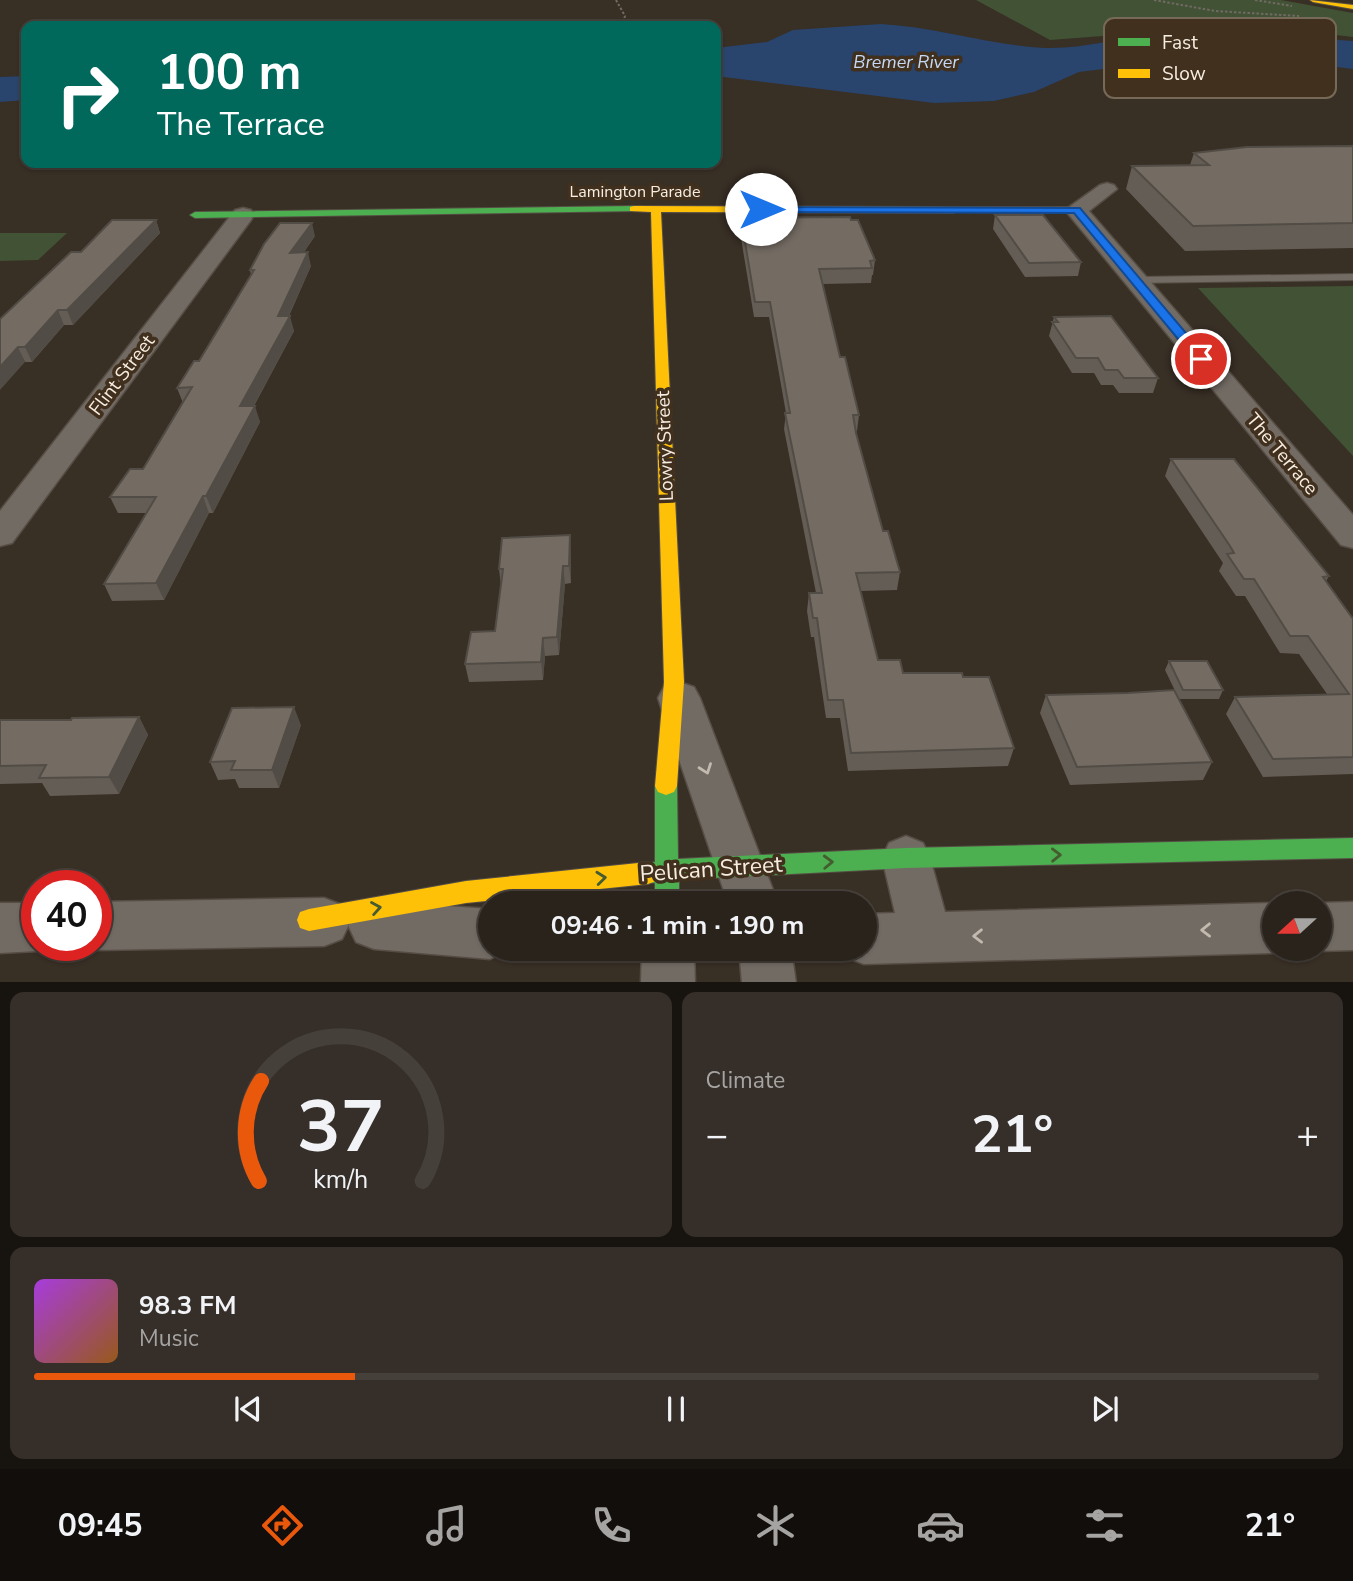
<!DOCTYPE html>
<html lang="en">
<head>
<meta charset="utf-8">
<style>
  body { margin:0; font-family:"Nunito Sans",sans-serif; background:#362f29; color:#f1f3f6; height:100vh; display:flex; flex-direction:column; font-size:26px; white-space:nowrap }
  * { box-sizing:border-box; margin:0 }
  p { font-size:23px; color:#a5a4a3 }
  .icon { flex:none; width:38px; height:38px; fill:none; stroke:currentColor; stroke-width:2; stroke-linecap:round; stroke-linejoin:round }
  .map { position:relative; height:982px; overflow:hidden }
  .details { display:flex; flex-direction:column; gap:10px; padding:10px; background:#17130f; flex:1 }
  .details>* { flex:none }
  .banner { position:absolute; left:21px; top:21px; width:700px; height:147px; border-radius:14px; box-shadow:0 2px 5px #0004,0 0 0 2px #46403b; background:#00695c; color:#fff; overflow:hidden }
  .needle { width:46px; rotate:249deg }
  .buttons { position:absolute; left:1262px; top:891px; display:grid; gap:14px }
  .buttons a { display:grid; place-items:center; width:70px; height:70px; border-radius:50%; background:#2a231c; box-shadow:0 2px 5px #0004,0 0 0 2px #46403b; font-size:35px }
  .speed { position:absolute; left:21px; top:870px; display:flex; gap:14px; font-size:35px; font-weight:700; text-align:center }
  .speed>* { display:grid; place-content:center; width:91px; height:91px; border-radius:50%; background:#2a231c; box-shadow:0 2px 5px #0004,0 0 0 2px #46403b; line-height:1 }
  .speed .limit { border:10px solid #d22; background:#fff; color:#111 }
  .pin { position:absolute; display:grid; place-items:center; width:60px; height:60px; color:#fff; margin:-30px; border:4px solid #fff; border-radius:50%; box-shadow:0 2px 7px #0007 }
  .me { position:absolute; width:77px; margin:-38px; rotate:90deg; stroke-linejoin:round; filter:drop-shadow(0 0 5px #0008) }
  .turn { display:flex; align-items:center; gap:24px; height:147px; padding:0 21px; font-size:32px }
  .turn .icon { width:91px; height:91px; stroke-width:2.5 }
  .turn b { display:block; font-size:49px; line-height:60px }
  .big { font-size:52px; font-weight:700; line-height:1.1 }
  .details .card { flex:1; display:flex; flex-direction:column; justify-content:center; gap:10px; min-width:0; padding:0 24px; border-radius:14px; background:#362f29 }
  .details .dial { align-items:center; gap:0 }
  .dial svg { height:182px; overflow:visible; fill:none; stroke:#46403b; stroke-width:7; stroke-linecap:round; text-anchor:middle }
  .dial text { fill:#f1f3f6; stroke:none }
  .song { display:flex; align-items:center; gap:21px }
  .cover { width:84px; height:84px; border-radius:10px; background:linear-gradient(135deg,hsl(280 70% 55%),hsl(30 70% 35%)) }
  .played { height:7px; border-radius:4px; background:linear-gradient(90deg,#ea580c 25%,#46403b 25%) }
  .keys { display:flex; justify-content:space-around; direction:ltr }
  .heat { display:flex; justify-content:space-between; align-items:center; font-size:38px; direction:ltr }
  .details .tiles { flex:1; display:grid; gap:10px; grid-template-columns:1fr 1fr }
  .card:last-child { grid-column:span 2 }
  .trip { position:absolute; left:478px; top:891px; width:399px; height:70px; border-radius:35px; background:#2a231c; box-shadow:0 2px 5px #0004,0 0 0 2px #46403b; font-weight:700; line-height:70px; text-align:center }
  .tabs { display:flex; height:112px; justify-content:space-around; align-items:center; background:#110e0b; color:#a5a4a3 }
  .tabs .icon { width:49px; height:49px }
  .tabs .current { color:#ea580c }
  .tabs b { font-size:32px; color:#f1f3f6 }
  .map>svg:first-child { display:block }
  .green { fill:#425235 }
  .water { fill:#29446d }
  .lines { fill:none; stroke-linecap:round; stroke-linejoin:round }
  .lane-casing { stroke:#564e45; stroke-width:2 }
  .street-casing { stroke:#564e45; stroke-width:3 }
  .fast-casing { stroke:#564e45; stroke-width:2 }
  .slow-casing { stroke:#564e45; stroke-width:2 }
  .path { stroke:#716a64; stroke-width:2; stroke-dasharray:2.5 2; stroke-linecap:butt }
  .lane { fill:#726b64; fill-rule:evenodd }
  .street { fill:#726b64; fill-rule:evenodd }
  .fast { fill:#4caf50; fill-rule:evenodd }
  .slow { fill:#ffc107; fill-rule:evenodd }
  .wall { fill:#645d55 }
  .shaded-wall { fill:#514c45 }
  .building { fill:#746c63; stroke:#514c45; stroke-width:2 }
  .oneway { stroke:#c2b9af }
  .oneway2 { stroke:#445c2f }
  .route { fill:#1a73e8; stroke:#114b97; stroke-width:2 }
  .labels { text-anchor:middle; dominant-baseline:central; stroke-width:7; stroke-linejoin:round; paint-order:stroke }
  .far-street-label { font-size:16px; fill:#f7ede1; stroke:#40301d }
  .far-water-label { font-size:18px; font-style:italic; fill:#c5d9f7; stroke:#40301d }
  .street-label { font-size:19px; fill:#f7ede1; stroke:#40301d }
  .near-street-label { font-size:23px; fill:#f7ede1; stroke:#40301d }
  .key { fill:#40301d; stroke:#776958; stroke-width:2 }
  .key-label { font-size:19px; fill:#f7ede1 }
</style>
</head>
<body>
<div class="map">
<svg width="1353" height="983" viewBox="0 0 1353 983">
  <rect width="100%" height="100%" fill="#382f25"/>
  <path class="green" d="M976 0H1281L1353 13V37L1248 25 1050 40Z
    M67 233 38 260 0 261V233Z
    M1353 286V456L1198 288Z"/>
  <path class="water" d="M881 24C936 27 989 45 1045 48 1086 49 1125 36 1166 34 1228 30 1292 37 1353 41V69L1304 63 1176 60 1079 72 1034 92 994 101 934 103 716 76V48L767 42 793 30Z
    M26 76V100L0 102V77Z"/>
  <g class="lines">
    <defs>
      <path id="lane" d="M1353 274V280L1134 283 1128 280 1134 277Z"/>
      <path id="street" d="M1107 183 1114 185 1117 189 1089 211 1353 515V548L1341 545 1065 210 1100 185Z
        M243 208 251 210 254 215 251 220 12 543 0 546V511L235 210Z
        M679 682 694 687 700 698 778 903H728L658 698 664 687Z
        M906 836 923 843 930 858 945 912 1274 903V948H1284L1274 953 864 964 846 957 842 948H864V914L895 913 882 858 889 843Z
        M324 898 342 905 350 922 342 939 324 946 96 950 82 945H96V902Z
        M374 901 490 909V948H510L490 959 374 949 356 942 348 925 356 908Z
        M1353 902V950L1320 951 1312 948H1320L1319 903Z
        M0 903H37V945H53L37 951 0 953Z
        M642 948H694L695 983H641Z
        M739 948H791L796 983H742Z"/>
      <path id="fast" d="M634 206 638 207V211L195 218 190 215 195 212Z
        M954 207H1076L1081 210 1076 213 950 212 949 210Z
        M666 777 674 780 677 786 678 859 906 848 1353 838V858L906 868 692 879 679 880V903H655V883L640 881 636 873 640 865 655 862V786L658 780Z"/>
      <path id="slow" d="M1310 0 1353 5V9L1313 2Z
        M634 206 954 207 959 210 954 213 661 212 684 682 677 786 674 792 666 795 658 792 655 786 664 682 651 212 630 211V207Z
        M648 862 656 865 660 873 656 881 648 884 466 903 309 931 300 928 297 920 300 912 309 909 466 881Z"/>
    </defs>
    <use href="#lane" class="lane-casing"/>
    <use href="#street" class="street-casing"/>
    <use href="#fast" class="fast-casing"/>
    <use href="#slow" class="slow-casing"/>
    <path class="path" d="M616 0 625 16 622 26
      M1154 0 1215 11 1299 16
      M1255 0 1292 6"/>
    <use href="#lane" class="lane"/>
    <use href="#street" class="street"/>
    <use href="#fast" class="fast"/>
    <use href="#slow" class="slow"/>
  </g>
  <path class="wall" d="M1353 146V248L1185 251 1126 189 1132 166 1190 165 1194 153Z
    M995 215 1081 262 1078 276 1025 277 993 229Z
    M741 218 875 260 873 275H872L871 283 822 284 840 357 859 415 857 431H856L883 531 900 572 897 590 861 591 878 660 903 673 963 677 1014 748 1008 766 848 771 840 718H826L814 637H811L807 611 809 593H816L784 429 786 413 769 317H754L740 232Z
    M156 220 160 233 73 325H64L32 362H25L0 319 81 252Z
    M315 236 304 252 311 266 289 316 294 331 254 406 260 422 213 513H209L164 600 112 601 104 584 146 513H118L110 497 143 469 183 403 177 388 199 361 251 275 250 270Z
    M1054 317 1158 378 1153 393H1119L1113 385H1101L1094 373H1072L1049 336Z
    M1171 459 1329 576 1326 581 1353 619V774L1263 777 1226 714 1235 697 1327 694 1299 654 1280 653 1245 596H1236L1219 571 1223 563 1165 476Z
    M571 552V583L565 584 559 655 545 656 543 680 469 682 465 664 495 631 501 586 499 569Z
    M1169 661 1223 690 1219 699H1179L1165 670Z
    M1046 695 1212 762 1203 780 1070 785 1040 713Z
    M139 717 148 735 119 794 50 796 42 783 0 784V720H71Z
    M301 725 279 788H239L235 779 218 780 210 762Z"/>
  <path class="shaded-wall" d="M156 220 160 233 73 325 67 310Z
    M312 223 315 236 293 267 290 253Z
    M308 252 311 266 283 328 290 316 294 331 245 422 240 406 278 316Z
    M58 310 64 325 32 362 25 347Z
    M18 347 25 362 0 390V367Z
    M255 406 260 422 213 513 206 496Z
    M203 496 209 513 164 600 156 583Z
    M570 535 571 552V583L569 566Z
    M563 566 565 584 559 655 557 637Z
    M543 638 545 656 543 680 541 662Z
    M294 707 301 725 279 788 272 770Z
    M139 717 148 735 119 794 109 777Z"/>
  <path class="building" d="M1353 146V223L1193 226 1132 166 1209 165 1194 153 1247 147Z
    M995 215H1043L1081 262 1029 263Z
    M850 217 851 220H858L875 260 870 261 872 268 819 269 840 357H845L859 415H853L856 433 883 531H888L900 572 856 573 878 660H900L903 673H962L963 677H989L1014 748 851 753 843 700H828L817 618H813L809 593H822L785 413H790L770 302H755L741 218Z
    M112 220H156L67 310H58L25 347H18L0 367V319L71 252H81Z
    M280 223H312L290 253 308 252 278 316H290L240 406H255L206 496H203L156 583 104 584 156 497H110L130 469H143L192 387 177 388 194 361H199L254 270H250L264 244Z
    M1111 316 1158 378H1124L1118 370H1105L1098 358H1076L1052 322H1058L1054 317Z
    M1171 459H1234L1329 576 1323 577 1353 619V757L1273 759 1235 697 1349 694 1308 636H1290L1254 579H1244L1227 554 1234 553 1230 546Z
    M570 535 569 566H563L557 637 543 638 541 662 465 664 471 632 495 631 503 569H499L502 538Z
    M1169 661H1207L1223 690H1183Z
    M1174 690 1212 762 1077 767 1046 695 1128 693Z
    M294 707 272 770H231L235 761 210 762 232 708Z
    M139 717 109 777 39 778 46 765 0 766V720H71L72 718Z"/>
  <defs><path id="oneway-chevron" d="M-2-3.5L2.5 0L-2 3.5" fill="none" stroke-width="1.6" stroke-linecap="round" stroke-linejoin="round" transform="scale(1.75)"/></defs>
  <g class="oneway">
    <use href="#oneway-chevron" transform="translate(706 769) rotate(70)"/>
    <use href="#oneway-chevron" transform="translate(1206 930) rotate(179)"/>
    <use href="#oneway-chevron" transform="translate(978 936) rotate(179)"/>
  </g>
  <g class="oneway2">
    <use href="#oneway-chevron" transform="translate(1056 855) rotate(-1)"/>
    <use href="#oneway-chevron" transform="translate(828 862) rotate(-2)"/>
    <use href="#oneway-chevron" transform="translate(601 878) rotate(-6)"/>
    <use href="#oneway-chevron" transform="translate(376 908) rotate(-10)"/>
  </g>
  <path class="route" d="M758 207 1080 208 1208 359 1201 363 1197 362 1074 213 761 212 758 211Z"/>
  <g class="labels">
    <g class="far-street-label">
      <text x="635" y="192">Lamington Parade</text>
    </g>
    <g class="far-water-label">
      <text x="906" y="62">Bremer River</text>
    </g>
    <g class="street-label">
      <text transform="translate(122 375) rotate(-53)">Flint Street</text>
      <text transform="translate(665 446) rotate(-92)">Lowry Street</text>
      <text transform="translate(1282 454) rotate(50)">The Terrace</text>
    </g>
    <g class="near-street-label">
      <text transform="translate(711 869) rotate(-4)">Pelican Street</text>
    </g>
  </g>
  <rect x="1104" y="18" width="232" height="80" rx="10" class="key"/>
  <rect x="1118" y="38" width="32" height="8" fill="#4caf50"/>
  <rect x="1118" y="69" width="32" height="9" fill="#ffc107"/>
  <g class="key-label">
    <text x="1162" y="49">Fast</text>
    <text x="1162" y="80">Slow</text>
  </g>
</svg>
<div class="buttons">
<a><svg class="needle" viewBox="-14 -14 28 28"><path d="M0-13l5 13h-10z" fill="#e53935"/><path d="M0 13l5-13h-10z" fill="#a5a4a3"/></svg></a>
</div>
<div class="speed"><div class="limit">40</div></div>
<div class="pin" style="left:1201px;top:359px;background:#d93025"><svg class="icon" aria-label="arrive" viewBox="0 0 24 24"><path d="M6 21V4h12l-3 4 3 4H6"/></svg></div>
<svg class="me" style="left:761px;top:209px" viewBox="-20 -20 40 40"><circle r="19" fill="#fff"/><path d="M0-13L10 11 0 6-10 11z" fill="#1a73e8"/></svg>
<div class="trip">09:46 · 1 min · 190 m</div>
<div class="banner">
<div class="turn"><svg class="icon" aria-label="right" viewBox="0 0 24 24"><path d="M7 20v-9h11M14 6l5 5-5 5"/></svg><div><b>100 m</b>The Terrace</div></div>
</div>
</div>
<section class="details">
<div class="tiles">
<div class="card dial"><svg viewBox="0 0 100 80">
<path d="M14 69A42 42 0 1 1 86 69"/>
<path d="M14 69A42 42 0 0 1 15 25" stroke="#ea580c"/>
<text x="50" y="56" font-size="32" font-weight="700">37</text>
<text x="50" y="72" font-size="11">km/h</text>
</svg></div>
<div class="card"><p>Climate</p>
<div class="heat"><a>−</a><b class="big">21°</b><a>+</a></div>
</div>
<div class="card">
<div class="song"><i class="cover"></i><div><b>98.3 FM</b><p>Music</p></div></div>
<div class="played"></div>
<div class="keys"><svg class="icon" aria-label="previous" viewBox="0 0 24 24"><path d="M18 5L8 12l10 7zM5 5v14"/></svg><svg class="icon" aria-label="pause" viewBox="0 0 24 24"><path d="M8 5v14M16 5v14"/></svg><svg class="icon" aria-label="next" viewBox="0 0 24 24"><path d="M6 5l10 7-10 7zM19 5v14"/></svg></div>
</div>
</div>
</section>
<nav class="tabs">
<b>09:45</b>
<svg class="icon current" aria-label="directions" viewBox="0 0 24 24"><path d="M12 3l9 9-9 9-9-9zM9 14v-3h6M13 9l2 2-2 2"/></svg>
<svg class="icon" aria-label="music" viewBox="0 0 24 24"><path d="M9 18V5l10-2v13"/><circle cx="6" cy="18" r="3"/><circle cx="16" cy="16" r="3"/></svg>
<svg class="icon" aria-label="phone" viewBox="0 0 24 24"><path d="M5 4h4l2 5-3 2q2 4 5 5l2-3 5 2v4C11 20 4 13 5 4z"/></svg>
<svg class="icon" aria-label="climate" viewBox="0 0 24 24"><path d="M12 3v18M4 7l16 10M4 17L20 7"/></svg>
<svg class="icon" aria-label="car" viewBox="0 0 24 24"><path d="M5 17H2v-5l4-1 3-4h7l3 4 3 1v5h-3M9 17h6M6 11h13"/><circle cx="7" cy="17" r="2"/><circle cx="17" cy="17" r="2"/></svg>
<svg class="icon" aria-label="filters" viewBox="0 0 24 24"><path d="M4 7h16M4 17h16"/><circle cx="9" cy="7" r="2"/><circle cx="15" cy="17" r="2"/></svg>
<b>21°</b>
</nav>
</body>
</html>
